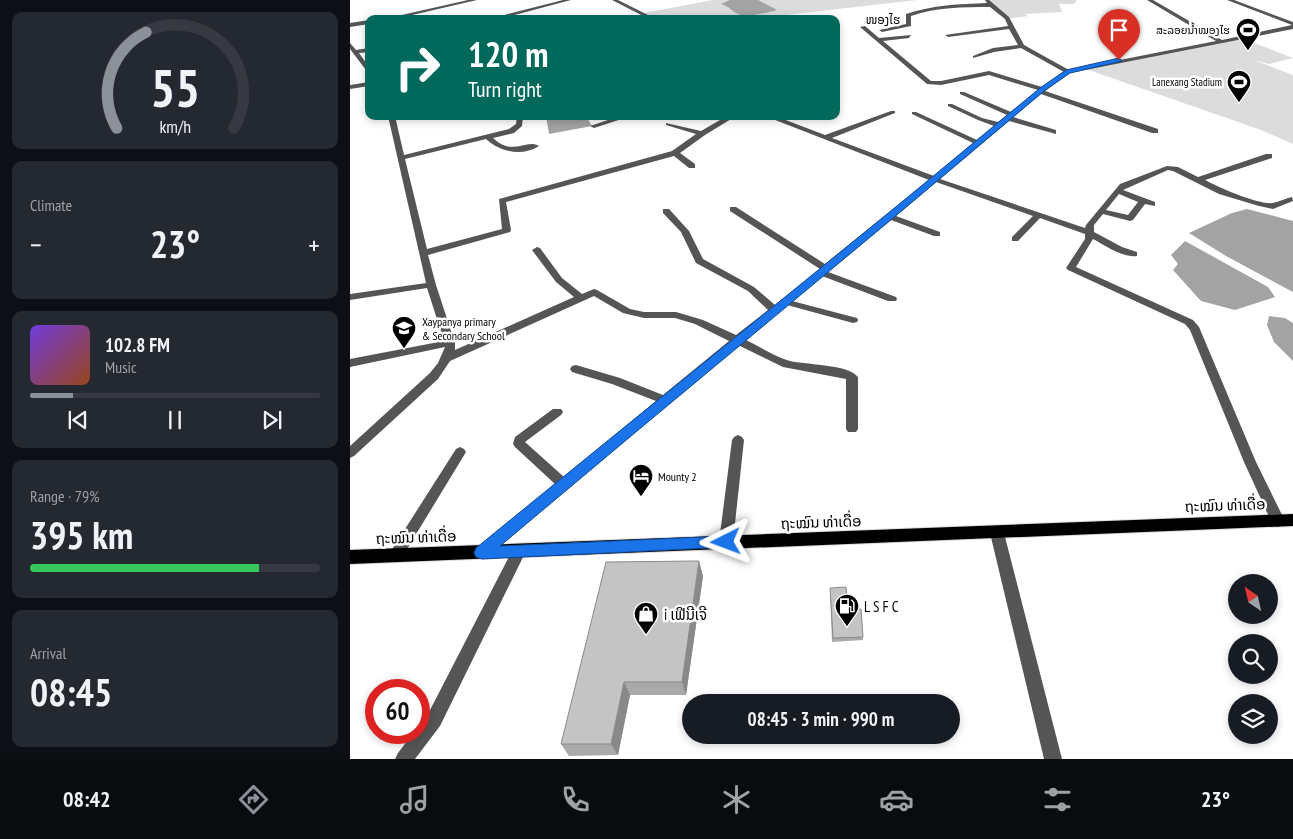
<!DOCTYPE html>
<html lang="en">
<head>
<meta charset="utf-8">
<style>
  body { margin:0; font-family:"PT Sans Narrow","Noto Sans Lao",sans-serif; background:#242831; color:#f1f3f6; height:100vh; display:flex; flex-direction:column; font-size:19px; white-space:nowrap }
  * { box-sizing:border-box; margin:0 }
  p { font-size:16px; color:#9ea1a6 }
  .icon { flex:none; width:28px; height:28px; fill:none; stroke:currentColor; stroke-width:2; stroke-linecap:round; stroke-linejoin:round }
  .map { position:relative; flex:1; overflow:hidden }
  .details { display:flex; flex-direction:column; gap:12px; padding:12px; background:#0d0f14; width:350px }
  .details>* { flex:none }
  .hud { position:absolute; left:15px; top:15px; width:475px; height:105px; border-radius:10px; box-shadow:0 2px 8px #0003; background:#00695c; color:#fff; overflow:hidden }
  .needle { width:32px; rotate:326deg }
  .fabs { position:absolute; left:878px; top:574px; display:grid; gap:10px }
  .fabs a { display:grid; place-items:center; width:50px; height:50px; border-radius:50%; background:#171b24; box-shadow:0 2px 8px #0003; font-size:25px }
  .speed { position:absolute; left:15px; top:679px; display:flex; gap:10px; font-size:25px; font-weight:700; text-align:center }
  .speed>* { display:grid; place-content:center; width:65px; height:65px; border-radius:50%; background:#171b24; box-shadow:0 2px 8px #0003; line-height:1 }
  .speed .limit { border:8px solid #d22; background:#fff; color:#111 }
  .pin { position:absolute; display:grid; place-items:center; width:42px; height:42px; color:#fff; margin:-51px -21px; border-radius:50% 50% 50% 0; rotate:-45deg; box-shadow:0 0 5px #0007 }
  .pin .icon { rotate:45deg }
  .me { position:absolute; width:55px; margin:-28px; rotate:267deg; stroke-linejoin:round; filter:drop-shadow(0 0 4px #0008) }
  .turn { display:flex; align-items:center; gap:18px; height:105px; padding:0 20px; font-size:22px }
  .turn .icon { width:65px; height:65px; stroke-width:2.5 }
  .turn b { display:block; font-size:35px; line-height:42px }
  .big { font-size:38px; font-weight:700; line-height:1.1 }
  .details .card { flex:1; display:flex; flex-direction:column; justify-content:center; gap:8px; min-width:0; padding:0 18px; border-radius:10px; background:#242831 }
  .details .dial { align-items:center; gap:0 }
  .dial svg { height:130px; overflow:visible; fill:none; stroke:#363941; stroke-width:7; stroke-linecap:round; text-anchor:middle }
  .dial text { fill:#f1f3f6; stroke:none }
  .song { display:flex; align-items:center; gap:15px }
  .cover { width:60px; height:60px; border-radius:8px; background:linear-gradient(135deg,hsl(260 70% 55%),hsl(20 70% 35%)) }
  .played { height:5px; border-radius:2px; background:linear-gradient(90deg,#8c9099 15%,#363941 15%) }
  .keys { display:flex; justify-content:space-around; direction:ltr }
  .heat { display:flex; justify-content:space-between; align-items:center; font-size:28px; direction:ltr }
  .charge { height:8px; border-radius:4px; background:linear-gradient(90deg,#34c759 79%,#363941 0) }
  .trip { position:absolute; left:332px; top:694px; width:278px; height:50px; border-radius:25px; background:#171b24; box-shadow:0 2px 8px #0003; font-weight:700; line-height:50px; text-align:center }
  .tab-bar { display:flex; height:80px; justify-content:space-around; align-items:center; background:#090b0e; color:#9ea1a6 }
  .tab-bar .icon { width:35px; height:35px }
  .tab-bar .current { color:#8c9099 }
  .tab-bar b { font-size:22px; color:#f1f3f6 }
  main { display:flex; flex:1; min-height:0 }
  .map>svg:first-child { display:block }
  .green { fill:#dcdcdc }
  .water { fill:#a3a3a3 }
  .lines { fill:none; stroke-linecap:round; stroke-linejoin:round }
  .major-casing { stroke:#dbdbdb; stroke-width:2 }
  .minor { fill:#555; fill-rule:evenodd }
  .major { fill:#000; fill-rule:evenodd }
  .wall { fill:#a9a9a9 }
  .shaded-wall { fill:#898989 }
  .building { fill:#c4c4c4; stroke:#898989 }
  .route { fill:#1a73e8; stroke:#114b97 }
  .labels { text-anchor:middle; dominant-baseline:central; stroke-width:5; stroke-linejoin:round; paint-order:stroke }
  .far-poi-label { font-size:11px; fill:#000; stroke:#fff; text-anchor:end }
  .far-quarter-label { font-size:12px; fill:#000; stroke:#fff }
  .poi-label { font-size:12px; fill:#000; stroke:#fff; text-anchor:start }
  .near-street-label { font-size:15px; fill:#000; stroke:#fff }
  .near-poi-label { font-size:15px; fill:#000; stroke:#fff; text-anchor:start }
</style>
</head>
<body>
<main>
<section class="details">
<div class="card dial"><svg viewBox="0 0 100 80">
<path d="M14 69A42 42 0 1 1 86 69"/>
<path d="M14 69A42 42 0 0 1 32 10" stroke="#8c9099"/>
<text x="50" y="56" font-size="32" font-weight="700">55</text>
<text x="50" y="72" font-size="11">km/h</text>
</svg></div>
<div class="card"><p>Climate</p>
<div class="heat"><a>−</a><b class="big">23°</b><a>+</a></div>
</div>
<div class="card">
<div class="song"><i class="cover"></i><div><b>102.8 FM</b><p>Music</p></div></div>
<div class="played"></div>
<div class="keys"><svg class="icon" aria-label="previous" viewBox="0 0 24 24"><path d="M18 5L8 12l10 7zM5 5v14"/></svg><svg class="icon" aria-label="pause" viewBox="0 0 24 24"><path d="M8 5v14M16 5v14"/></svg><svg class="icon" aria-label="next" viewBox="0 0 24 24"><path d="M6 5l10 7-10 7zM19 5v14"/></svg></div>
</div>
<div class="card"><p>Range · 79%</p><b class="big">395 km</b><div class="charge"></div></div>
<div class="card"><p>Arrival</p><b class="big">08:45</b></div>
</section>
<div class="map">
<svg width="943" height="759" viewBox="0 0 943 759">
  <rect width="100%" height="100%" fill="#fff"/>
  <path class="green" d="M363 0H567L400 19H304L293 13Z
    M635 0H727L724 4H709L712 12 674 14 678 16 656 19Z
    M889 37 943 58 919 64 904 60 943 75V144L911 130 736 69Z"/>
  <path class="water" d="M380 0H408L427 10C416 13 395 19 386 13 380 9 378 6 371 4Z
    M196 116H236L242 126 199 134Z
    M897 209 943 221V292L876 256 839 233 882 213Z
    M835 241 918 287 925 297 885 310 851 301 823 270 828 264 821 255Z
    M919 316 935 318 943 323V361L924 342 917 325Z"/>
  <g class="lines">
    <defs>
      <path id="major" d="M943 514V526L0 564V550Z"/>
    </defs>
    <use href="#major" class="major-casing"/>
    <path class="minor" d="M118 0H127L45 19H34Z
      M213 0H221L149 19H139Z
      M262 0H268L306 19H299Z
      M635 0H639L659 17 674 45 719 70 866 41 797 0H803L872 40 942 25 877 0H884L943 22V29L720 73 695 91 808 129V133H802L691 94 663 117 706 130V134L659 121 590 179 735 228 736 225 770 184 817 166 828 167 848 177 916 154H922V158L855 180C868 187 908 205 923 203 929 202 936 198 942 197L943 201 923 209 909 206 869 194 823 171 818 170 773 190 805 202V206L795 204 783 220 780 221 753 214 744 225V232L772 247 787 252V256C773 258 756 246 743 239L726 267 843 320 849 327 906 462 935 521 933 525 928 527 923 525 921 521 894 462 840 330 835 324 718 270 716 268 735 239V234L690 218 668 241H662V237L683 216 586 182 546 216 590 232V236H584L541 220 478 272 546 297 547 299 546 301H538L472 276 442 301 507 318 508 320 507 322 503 323 437 305 394 339C409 346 425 357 440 361 456 365 498 364 508 377V429L506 432H498L496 429V379L433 367 388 345 137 557 132 559 127 557 125 553 127 549 205 484 165 447 163 444 165 437 203 409H211L213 412 211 415 175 442 214 477 306 401 262 384 222 372 220 369 222 366 226 365 270 378 313 395 379 341 345 324 325 318H294L273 313 244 296 100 361 88 379 4 456 0 458V446L80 373 88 363 95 347 0 367V359L94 341 77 288 0 300V294L76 283 38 116H45L54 155 159 129 166 124 167 116H173L172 126 164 133 143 138C163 157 176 138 189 146 172 157 150 152 136 139L55 159 77 249 152 229 149 199 322 151 346 134 316 125V123L351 131 377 116H386L355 135 330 153 345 164V168H339L324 156 156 202 161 230 160 232 78 255 86 285 105 343V350L224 297 206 282 182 250 187 247 190 248 212 278 232 294 244 289 247 290 280 309 294 312H326L353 320 386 335 418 310 398 291 346 263 331 232 313 213V209H319L339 231 353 259 404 287 425 305 470 269 380 211V207H386L475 264 579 180 415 116H425L475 135 541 111H545V113L482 138 584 176 623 143 562 114V112H566L627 140 644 126 628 120 598 106V104H602L632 118 648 122 657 115 610 94V92H614L661 112 688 90 639 75 591 85 577 84 510 27 515 26 529 38 561 35 559 38 533 41 581 81H591L639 71 692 87 714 72 671 48 644 52 623 58V56L643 48 668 45 659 29 598 37 595 35 658 26 655 19 640 7C613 7 587 7 561 16V26L532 32 529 30 556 24V14C583 5 609 4 637 3ZM769 194 788 202 778 215 756 210Z
      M19 20V24L0 27V23Z
      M0 43 6 50 19 48V52L9 53 19 67V74L0 49Z
      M19 82V86L0 89V85Z
      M270 116H281L244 128 240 126Z
      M388 435 392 437 394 440 383 542 381 546 376 548 371 546 369 542 382 440 384 437Z
      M110 447 114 449 116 452 51 559 46 561 41 559 39 555 41 551 106 449Z
      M647 527 652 529 654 533 712 759H694L640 533 642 529Z
      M169 545 174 547 176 551 90 726 65 759H45L48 753 64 732H69V726L78 714 164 547Z"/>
    <use href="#major" class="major"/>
  </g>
  <path class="wall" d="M353 576 336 695H280L268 755 219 756 211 744Z
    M480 588 498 610 513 637V640L482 642Z"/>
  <path class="shaded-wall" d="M349 561 353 576 336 695 332 682Z
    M274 682 280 695 268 755 261 744Z"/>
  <path class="building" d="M349 561 332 682H274L261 744H211L256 562Z
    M496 587 498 610 511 609 513 637 483 638 480 588Z"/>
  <path class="route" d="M769 58 772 61 720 73 694 91C514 244 331 393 150 546L376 536 381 538 383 542 381 547 132 559 126 557 124 553 126 548C314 394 504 243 690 88L716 70Z"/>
  <defs>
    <symbol id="stadium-pin" viewBox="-11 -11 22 30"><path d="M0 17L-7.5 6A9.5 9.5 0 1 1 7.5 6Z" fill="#000" stroke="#fff"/><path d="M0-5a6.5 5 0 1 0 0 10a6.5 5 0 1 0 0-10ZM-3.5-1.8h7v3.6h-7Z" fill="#fff"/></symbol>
    <symbol id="school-pin" viewBox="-11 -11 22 30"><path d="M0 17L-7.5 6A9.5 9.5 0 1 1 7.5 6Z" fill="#000" stroke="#fff"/><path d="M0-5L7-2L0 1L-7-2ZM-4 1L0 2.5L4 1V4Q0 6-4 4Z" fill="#fff"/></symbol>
    <symbol id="hotel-pin" viewBox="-11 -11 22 30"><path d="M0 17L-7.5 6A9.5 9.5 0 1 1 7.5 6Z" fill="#000" stroke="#fff"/><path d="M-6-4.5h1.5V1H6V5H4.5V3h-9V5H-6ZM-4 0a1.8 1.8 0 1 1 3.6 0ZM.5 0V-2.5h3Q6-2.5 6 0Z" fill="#fff"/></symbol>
    <symbol id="fuel-pin" viewBox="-11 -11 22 30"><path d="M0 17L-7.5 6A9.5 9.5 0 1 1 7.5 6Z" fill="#000" stroke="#fff"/><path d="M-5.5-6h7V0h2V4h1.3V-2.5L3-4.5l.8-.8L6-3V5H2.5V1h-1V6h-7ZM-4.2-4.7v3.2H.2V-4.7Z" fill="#fff"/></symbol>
    <symbol id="shop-pin" viewBox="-11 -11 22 30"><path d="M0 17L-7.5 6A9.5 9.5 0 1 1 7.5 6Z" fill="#000" stroke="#fff"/><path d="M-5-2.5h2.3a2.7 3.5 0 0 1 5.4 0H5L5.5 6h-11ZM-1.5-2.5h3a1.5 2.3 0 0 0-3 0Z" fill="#fff"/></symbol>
  </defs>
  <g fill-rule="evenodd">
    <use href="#stadium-pin" x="884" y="16" width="28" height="38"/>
    <use href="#stadium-pin" x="875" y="68" width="28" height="38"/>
    <use href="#school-pin" x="40" y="314" width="28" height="38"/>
    <use href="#hotel-pin" x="277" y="462" width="28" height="38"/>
    <use href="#fuel-pin" x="483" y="592" width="28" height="38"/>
    <use href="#shop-pin" x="282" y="600" width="28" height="38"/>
  </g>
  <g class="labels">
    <g class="far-poi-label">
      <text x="880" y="30">ສະລອຍນ້ຳໝອງໄຮ</text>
      <text x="872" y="82">Lanexang Stadium</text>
    </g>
    <g class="far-quarter-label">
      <text x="533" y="19">ໜອງໄຮ</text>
    </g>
    <g class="poi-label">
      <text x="72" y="321">Xaypanya primary<tspan x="72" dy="14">&amp; Secondary School</tspan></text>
      <text x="308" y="476">Mounty 2</text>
    </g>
    <g class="near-street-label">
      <text transform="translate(875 505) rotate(-2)">ຖະໝົນ ທ່າເດື່ອ</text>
      <text transform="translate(471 522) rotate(-2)">ຖະໝົນ ທ່າເດື່ອ</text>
      <text transform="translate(66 537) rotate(-2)">ຖະໝົນ ທ່າເດື່ອ</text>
    </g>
    <g class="near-poi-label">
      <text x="514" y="606">L S F C</text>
      <text x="314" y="614">i ເຟີນີເຈີ</text>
    </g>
  </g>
</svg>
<div class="fabs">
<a><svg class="needle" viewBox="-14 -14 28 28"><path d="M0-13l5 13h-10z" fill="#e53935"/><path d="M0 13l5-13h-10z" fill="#9ea1a6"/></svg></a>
<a><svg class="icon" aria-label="search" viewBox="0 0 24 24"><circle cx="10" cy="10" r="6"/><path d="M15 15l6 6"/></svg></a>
<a><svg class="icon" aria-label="layers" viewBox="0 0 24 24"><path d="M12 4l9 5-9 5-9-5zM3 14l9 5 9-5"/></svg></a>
</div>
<div class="speed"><div class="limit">60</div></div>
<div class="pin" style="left:769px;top:60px;background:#d93025"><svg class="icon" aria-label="arrive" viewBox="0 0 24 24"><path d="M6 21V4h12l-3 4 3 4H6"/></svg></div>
<svg class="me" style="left:376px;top:542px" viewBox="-20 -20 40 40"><path d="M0-17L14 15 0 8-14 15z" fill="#1a73e8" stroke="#fff" stroke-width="4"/></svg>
<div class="trip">08:45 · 3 min · 990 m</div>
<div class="hud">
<div class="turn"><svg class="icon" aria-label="right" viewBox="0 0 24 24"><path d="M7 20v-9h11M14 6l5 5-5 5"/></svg><div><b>120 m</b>Turn right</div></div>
</div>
</div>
</main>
<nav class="tab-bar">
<b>08:42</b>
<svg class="icon current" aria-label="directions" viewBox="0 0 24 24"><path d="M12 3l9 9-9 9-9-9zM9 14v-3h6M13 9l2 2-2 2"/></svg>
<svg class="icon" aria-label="music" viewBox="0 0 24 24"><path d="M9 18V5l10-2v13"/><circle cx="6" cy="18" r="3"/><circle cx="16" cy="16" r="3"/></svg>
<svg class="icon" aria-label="phone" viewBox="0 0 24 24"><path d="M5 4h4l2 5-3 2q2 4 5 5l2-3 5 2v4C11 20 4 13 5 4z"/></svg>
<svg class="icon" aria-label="climate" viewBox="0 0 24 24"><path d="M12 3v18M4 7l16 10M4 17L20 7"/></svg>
<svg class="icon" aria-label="car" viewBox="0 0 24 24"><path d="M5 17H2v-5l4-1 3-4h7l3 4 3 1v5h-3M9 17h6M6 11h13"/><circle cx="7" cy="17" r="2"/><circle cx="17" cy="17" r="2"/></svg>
<svg class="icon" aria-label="filters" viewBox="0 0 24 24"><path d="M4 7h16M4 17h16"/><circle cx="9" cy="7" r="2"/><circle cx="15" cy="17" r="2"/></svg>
<b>23°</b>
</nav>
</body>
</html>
